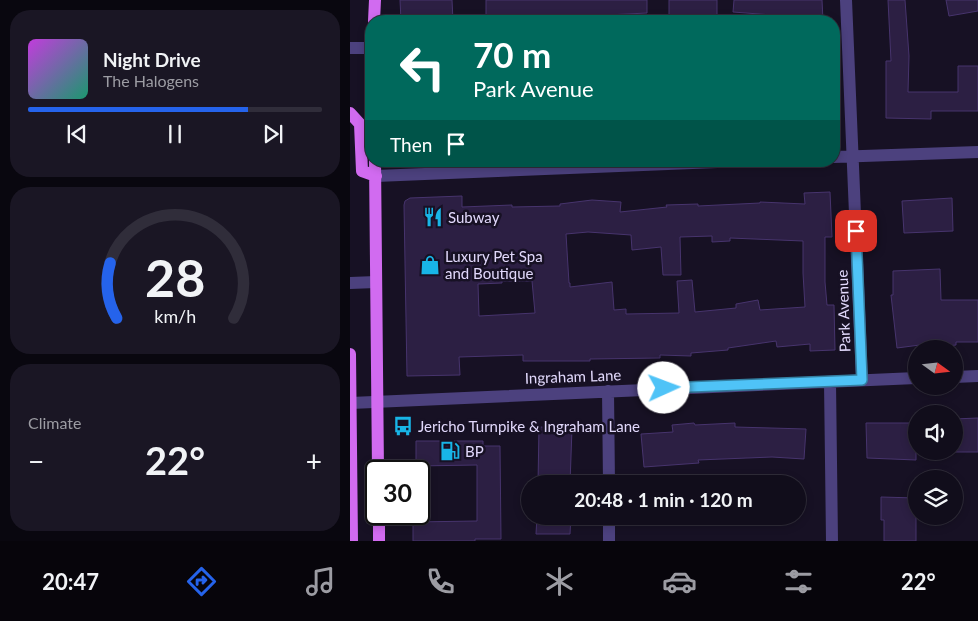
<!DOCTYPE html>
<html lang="en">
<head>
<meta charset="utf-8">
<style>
  body { margin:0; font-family:Lato,sans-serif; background:#1a1624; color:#f1f3f6; height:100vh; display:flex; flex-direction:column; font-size:19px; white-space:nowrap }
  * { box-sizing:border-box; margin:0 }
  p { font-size:16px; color:#9c9ca3 }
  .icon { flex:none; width:28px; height:28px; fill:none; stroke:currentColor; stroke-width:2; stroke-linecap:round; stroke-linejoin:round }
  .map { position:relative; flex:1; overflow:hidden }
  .side { display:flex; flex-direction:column; gap:10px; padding:10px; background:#09070f; width:350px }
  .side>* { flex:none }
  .banner { position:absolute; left:15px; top:15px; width:475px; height:152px; border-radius:20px; box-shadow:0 2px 8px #0003,0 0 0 1px #302d3a; background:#00695c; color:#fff; overflow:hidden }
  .needle { width:32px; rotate:105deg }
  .buttons { position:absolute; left:558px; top:340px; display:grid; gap:10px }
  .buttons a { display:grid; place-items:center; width:55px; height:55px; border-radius:50%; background:#110d1b; box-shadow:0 2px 8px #0003,0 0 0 1px #302d3a; font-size:25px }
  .speed { position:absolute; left:15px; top:460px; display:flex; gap:10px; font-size:25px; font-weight:700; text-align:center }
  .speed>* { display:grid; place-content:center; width:65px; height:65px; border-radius:50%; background:#110d1b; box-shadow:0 2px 8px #0003,0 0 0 1px #302d3a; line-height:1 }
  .speed .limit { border:2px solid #111; border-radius:8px; background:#fff; color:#111 }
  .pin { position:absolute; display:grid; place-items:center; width:42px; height:42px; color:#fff; margin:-21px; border-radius:10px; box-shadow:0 2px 8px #0006 }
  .me { position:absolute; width:55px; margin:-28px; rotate:88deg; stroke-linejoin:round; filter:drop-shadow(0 0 4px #0008) }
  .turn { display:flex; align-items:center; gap:18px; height:105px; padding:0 25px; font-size:22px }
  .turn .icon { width:65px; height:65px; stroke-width:2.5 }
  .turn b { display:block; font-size:35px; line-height:42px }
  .then { display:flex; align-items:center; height:48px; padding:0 25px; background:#0003; gap:10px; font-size:19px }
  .big { font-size:38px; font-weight:700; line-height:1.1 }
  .side .tile { flex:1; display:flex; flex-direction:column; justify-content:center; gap:8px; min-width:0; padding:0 18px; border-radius:20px; background:#1a1624 }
  .side .dial { align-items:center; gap:0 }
  .dial svg { height:130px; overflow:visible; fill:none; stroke:#302d3a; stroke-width:7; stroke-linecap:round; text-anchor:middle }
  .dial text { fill:#f1f3f6; stroke:none }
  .song { display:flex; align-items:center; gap:15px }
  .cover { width:60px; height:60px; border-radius:8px; background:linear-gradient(135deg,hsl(290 70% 55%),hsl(160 70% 35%)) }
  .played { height:5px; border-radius:2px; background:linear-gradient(90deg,#2563eb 75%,#302d3a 75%) }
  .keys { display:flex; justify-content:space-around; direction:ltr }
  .heat { display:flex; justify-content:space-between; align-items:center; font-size:28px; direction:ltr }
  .trip { position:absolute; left:171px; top:475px; width:285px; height:50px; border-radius:25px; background:#110d1b; box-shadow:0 2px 8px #0003,0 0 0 1px #302d3a; font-weight:700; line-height:50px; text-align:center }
  .dock { display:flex; height:80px; justify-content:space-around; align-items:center; background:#07050b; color:#9c9ca3 }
  .dock .icon { width:35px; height:35px }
  .dock .on { color:#2563eb }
  .dock b { font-size:22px; color:#f1f3f6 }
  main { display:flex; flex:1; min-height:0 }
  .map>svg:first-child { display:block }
  .building { fill:#2c1f43; stroke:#47346d; fill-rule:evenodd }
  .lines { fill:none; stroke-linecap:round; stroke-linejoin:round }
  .street { stroke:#4c417e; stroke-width:12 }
  .primary { stroke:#d16bf0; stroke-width:12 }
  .route-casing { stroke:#337fa1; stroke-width:12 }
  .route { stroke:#4fc3f7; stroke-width:9 }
  .labels { text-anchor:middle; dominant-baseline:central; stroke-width:5; stroke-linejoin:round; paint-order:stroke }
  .poi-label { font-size:15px; fill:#e1d8fb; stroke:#171124; text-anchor:start }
  .street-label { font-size:15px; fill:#e1d8fb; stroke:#171124 }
</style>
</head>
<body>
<main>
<section class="side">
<div class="tile">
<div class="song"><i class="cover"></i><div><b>Night Drive</b><p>The Halogens</p></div></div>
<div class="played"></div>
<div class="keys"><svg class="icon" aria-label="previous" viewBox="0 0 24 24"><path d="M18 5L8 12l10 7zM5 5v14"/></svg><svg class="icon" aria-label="pause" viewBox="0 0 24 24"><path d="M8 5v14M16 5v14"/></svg><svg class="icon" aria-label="next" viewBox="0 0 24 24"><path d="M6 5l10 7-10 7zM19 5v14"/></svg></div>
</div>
<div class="tile dial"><svg viewBox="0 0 100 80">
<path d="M14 69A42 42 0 1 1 86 69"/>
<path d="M14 69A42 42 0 0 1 10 35" stroke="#2563eb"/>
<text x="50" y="56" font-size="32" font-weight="700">28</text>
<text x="50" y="72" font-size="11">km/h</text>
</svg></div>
<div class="tile"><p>Climate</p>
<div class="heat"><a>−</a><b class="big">22°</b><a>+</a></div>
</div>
</section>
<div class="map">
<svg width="628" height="541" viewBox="0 0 628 541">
  <rect width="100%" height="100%" fill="#171124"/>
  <path class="building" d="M50 0H102L103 21H51Z
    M136 0H297V13L257 15V21H202V15L136 17Z
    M319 0H367V21H319Z
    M384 0H472L473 21H421L422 15 383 12Z
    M538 0H555L559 56 558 92H608V66H628V111H581V119L536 118V61H541Z
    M596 0H628V11L599 16Z
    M480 192 482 237H475V282L477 305H484L485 350 460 351V344L427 347 426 341 378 348V350L341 353V356L310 355V358L240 359V361H173V355L109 357 110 375 57 376 54 205 55 201 60 198 112 196V207L162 205V207L210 206V204L242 200 271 202 270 212 317 207 316 205 348 204V206L410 203V202L455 204 454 193ZM238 232 281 235 282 250 311 247 313 275H331L330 237 362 236V242L380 241V238L453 241V273L455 307 410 310 408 300 386 304V308L345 312 342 280 327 281 329 313 276 314V309L264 310 262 282 220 287V283H219L216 234ZM152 281H182L185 313 129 316 128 284 152 283Z
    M602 198 603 231 554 233 552 201Z
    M590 269 591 300H628V342H606V345L586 347 585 343 547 348 541 295H543V271Z
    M628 418V452H604V419Z
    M344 423 345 425 385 423V427L456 429 454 459 422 457 348 460 349 463 294 467 291 434 323 432 322 425Z
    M516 423H566V460L517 458Z
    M189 427 222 428 220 484H188Z
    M66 441H133V446H150L151 539H125V541H63V522L127 521V465L66 466Z
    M531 497 566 498V541H534V520H531Z
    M187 516H221L220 534H186Z"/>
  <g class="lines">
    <path class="street" d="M496 0 512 380
      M0 48H21
      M484 157 628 152
      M26 176 392 161
      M0 283 26 282
      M604 377 628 376
      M480 382 482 541
      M258 391 259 484
      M1 403 566 378
      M259 516V541"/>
    <path class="primary" d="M24 21 25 0
      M0 113 10 124 12 171 26 176
      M25 161 28 471
      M0 354 2 541
      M29 514V541"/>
  </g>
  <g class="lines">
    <defs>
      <path id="route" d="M314 388 512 380 506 231"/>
    </defs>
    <use href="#route" class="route-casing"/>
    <use href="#route" class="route"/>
  </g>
  <defs>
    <symbol id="restaurant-bare" viewBox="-9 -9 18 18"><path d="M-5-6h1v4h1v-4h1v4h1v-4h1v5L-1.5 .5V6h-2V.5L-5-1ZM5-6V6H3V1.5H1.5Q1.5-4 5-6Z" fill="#18b5e7" stroke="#171124" stroke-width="2.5" paint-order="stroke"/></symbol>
    <symbol id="shop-bare" viewBox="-9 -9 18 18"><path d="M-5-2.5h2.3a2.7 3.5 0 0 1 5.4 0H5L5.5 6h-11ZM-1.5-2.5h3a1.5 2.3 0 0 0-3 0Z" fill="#18b5e7" stroke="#171124" stroke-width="2.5" paint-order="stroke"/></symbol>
    <symbol id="bus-bare" viewBox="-9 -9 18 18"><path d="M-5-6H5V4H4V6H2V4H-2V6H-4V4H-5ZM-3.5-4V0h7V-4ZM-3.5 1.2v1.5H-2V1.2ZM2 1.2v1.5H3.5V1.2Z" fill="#18b5e7" stroke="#171124" stroke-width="2.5" paint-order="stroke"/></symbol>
    <symbol id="fuel-bare" viewBox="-9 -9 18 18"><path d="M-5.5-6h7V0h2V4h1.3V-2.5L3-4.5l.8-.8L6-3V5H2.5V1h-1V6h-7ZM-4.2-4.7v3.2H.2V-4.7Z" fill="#18b5e7" stroke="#171124" stroke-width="2.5" paint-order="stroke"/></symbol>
  </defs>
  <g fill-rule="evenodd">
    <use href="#restaurant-bare" x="69" y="203" width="28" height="28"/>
    <use href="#shop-bare" x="66" y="251" width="28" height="28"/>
    <use href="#bus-bare" x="39" y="412" width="28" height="28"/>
    <use href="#fuel-bare" x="86" y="437" width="28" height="28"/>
  </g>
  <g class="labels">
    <g class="poi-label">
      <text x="98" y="217">Subway</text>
      <text x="95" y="256">Luxury Pet Spa<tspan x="95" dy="17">and Boutique</tspan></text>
      <text x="68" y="426">Jericho Turnpike &amp; Ingraham Lane</text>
      <text x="115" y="451">BP</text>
    </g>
    <g class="street-label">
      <text transform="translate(493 311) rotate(-92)">Park Avenue</text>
      <text transform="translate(223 376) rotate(-2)">Ingraham Lane</text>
    </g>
  </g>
</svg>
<div class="buttons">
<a><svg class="needle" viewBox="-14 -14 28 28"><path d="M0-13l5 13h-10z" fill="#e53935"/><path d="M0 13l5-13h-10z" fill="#9c9ca3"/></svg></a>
<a><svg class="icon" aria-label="sound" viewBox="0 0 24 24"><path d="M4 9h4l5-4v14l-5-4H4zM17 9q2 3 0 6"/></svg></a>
<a><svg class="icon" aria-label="layers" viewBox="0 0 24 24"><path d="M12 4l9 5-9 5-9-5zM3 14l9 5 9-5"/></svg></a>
</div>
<div class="speed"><div class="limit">30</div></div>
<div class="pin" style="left:506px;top:231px;background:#d93025"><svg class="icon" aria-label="arrive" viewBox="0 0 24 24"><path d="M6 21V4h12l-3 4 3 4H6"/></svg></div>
<svg class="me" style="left:314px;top:388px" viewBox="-20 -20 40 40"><circle r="19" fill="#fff"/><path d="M0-13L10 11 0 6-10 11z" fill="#4fc3f7"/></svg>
<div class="trip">20:48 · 1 min · 120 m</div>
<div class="banner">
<div class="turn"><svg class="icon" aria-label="left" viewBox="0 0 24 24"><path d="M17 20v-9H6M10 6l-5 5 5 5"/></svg><div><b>70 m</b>Park Avenue</div></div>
<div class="then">Then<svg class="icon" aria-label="arrive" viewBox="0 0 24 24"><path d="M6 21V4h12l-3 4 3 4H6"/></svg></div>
</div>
</div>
</main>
<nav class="dock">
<b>20:47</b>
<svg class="icon on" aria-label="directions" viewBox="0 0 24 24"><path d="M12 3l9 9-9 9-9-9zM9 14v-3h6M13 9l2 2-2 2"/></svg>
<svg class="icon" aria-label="music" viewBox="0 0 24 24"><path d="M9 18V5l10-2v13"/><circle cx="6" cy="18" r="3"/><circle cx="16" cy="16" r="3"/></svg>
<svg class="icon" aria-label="phone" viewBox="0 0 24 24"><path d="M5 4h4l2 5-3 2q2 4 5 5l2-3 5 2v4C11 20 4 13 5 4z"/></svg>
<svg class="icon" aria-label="climate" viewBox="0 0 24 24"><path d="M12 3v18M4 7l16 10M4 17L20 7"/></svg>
<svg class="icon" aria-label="car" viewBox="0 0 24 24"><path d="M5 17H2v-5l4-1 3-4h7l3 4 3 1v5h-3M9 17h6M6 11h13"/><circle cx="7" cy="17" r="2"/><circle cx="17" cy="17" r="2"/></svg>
<svg class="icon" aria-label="filters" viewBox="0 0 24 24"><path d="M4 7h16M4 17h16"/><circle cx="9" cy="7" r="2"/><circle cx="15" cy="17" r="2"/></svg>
<b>22°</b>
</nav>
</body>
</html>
